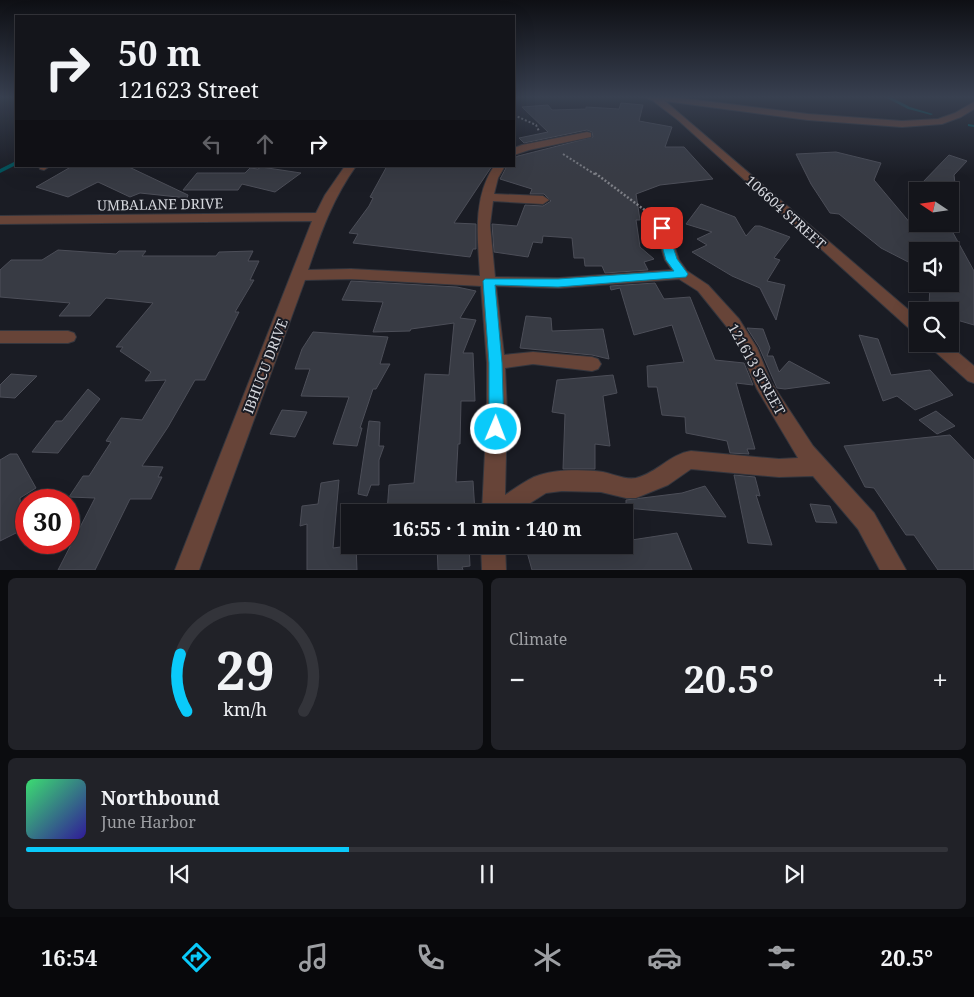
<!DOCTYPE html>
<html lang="en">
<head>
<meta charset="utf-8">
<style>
  body { margin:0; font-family:"Noto Serif",serif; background:#212228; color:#f1f3f6; height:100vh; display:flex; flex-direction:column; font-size:19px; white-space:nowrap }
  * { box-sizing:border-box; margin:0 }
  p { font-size:16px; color:#9d9fa3 }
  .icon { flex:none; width:28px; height:28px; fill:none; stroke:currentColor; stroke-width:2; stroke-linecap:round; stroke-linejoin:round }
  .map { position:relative; height:570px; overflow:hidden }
  .sheet { display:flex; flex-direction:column; gap:8px; padding:8px; background:#0b0c0f; flex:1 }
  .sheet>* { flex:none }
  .hud { position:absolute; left:15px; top:15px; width:500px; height:152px; border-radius:0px; box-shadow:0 5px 20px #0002,0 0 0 1px #33343a; background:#14151b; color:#f1f3f6; overflow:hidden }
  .needle { width:32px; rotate:283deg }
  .controls { position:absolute; left:909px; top:182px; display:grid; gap:10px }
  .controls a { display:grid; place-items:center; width:50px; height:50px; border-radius:0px; background:#14151b; box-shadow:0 5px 20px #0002,0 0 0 1px #33343a; font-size:25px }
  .speed { position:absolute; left:15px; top:489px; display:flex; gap:10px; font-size:25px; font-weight:700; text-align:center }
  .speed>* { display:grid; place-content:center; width:65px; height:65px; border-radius:50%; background:#14151b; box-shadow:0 5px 20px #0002,0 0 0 1px #33343a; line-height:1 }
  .speed .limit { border:8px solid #d22; background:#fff; color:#111 }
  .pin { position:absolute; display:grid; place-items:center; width:42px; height:42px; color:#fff; margin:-21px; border-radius:10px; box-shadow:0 2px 8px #0006 }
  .me { position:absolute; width:55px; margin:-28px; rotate:1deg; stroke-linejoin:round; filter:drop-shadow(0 0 4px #0008) }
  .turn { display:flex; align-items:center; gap:18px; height:105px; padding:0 20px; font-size:22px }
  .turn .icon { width:65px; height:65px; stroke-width:2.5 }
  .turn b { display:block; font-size:35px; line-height:42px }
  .lanes { display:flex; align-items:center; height:48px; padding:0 20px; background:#0003; justify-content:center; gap:25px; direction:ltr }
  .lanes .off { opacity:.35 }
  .big { font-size:38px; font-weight:700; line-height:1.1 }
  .sheet .widget { flex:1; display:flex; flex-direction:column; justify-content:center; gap:8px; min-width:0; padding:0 18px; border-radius:8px; background:#212228 }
  .sheet .dial { align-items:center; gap:0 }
  .dial svg { height:130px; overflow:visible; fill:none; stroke:#33343a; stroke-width:7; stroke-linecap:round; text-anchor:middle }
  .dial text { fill:#f1f3f6; stroke:none }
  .song { display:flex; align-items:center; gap:15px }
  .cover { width:60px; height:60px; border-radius:8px; background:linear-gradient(135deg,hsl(140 70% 55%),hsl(250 70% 35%)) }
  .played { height:5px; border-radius:2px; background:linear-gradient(90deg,#0acafa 35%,#33343a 35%) }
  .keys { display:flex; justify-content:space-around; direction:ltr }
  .heat { display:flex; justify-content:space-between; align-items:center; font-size:28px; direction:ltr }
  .sheet .tiles { flex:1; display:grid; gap:8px; grid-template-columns:1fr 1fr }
  .widget:last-child { grid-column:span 2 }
  .trip { position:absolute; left:341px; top:504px; width:292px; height:50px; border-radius:0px; background:#14151b; box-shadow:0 5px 20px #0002,0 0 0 1px #33343a; font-weight:700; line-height:50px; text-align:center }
  .menu { display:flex; height:80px; justify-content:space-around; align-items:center; background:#08080b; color:#9d9fa3 }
  .menu .icon { width:35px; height:35px }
  .menu .current { color:#0acafa }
  .menu b { font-size:22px; color:#f1f3f6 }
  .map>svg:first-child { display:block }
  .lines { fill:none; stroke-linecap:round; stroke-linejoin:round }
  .stream { fill:#00535b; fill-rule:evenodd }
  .building { fill:#383b44; stroke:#4c4e58 }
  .minor-casing { stroke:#34363e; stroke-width:2 }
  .path-far1 { stroke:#7d7f86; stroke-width:2; stroke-dasharray:2 2; stroke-linecap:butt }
  .path { stroke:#7d7f86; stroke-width:2.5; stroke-dasharray:2 2; stroke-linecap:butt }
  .minor { fill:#674438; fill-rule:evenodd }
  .route { fill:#0acafa; stroke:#0683a2 }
  .labels { text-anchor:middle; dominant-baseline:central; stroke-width:4; stroke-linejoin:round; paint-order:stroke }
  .street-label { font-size:14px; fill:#d5d7dd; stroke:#1a1c24 }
</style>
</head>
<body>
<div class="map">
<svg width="974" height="570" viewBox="0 0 974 570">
  <rect width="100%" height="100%" fill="#1a1c24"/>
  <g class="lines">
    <path class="stream" d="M883 96H889L910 107 933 114 931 115 908 109Z
      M968 124 974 125V127L968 126Z
      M14 162H16V165L0 173V169Z"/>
  </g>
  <path class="building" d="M621 103 643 105 639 121 672 127 665 147H684L713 179 660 185 636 194 640 220H636L640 247 654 259 644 262 648 270 605 273 602 266H585L584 258H574L572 238 543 236 542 243 533 242 528 257 494 252 492 224 517 226 525 205 543 206 551 201 544 194H530L532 189 500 179 507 166H514V158L518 156 593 137 592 132 587 130 524 143 519 138 548 132 522 107 548 105 552 110 586 109V107L619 109Z
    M836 152 881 163 874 180 911 224 952 231 974 271V325L950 318V311H942L929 307 930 284H950V251H918V267L881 248 839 214 830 213 811 184 796 154Z
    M949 155 967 161 954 175 956 192 921 184Z
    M65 166H131L129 167 188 195 187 198 140 193 130 197 98 182 68 197 36 187 69 168Z
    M387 166H492L454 223 476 224V249H473L470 257 353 243 358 234 349 233 369 206 373 198 370 197Z
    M261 167 301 173 275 192 242 184 238 190H183L197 173H245L250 168 258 169Z
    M701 204 735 217 746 236 755 226H760L790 237 774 258 780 260 767 281 785 285 776 320 760 288 732 276 692 252 707 245 697 239 712 232 686 224Z
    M58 250 116 254 119 251H146L142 256H216L219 252 253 251 248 261H259L250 280H254L235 312H239L205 380H195L168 427 142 466 163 467 158 477H162L151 499H130L95 570H58L95 498 69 497 83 476H89L111 442 106 441 121 418 142 420 166 380 145 381 151 372 120 351 123 347H116L153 303 106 298 90 316H59L70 303 0 297V270L11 260H42Z
    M351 281 457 287 476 291 460 318 476 320 463 353H473L475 401H461L460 444H458L456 482 473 481 475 512H387L389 485 414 483 425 374 449 375 454 323 411 329 410 331 373 332 383 302 342 300Z
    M655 283 664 299 690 297 715 360 744 363 753 385 736 383 755 449H747L749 454 730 453 727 441 686 433 685 417 662 415 657 387H648L647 366 684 362 672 325 634 335 620 288 611 290 610 286Z
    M526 316 551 318 552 331 603 329 609 359 592 355 520 348Z
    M747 328 763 329 770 348 767 356H773L779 372 789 361 830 383 785 389 777 388 759 347Z
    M313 332 388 337 380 364H390L376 389H373L360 428H362L357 446 333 444 349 397 301 396 310 369H295L302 349Z
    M859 335 878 339 891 375 930 370 953 395 915 410 897 396 883 401Z
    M11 374 37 376 15 398 0 397V385Z
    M613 375 617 393 603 396 610 446 595 444V469H563L565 414 552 412 557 380Z
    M88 389 100 399 58 453 32 452 56 421H62Z
    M282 410 307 412 295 437 270 434Z
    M936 411 955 426 937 434 919 420Z
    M369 421 380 422 379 446H384L379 460V485H371L367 496 358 494Z
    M950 435 974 460V570H938L914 535H906L874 488 865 487 844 446Z
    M10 454H17L36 488 20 498 22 530 0 541V460Z
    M734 475 755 477 760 496 756 495 772 545 748 543Z
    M339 480 333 548 356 545 357 570H307V524L300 526 302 506 318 504 321 483Z
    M705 486 726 517 626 508V500L682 493Z
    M810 504 830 506 837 523 816 522Z
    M677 533 692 570H532L525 545H554L556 552 606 545H625V541Z
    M437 545H469L470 566 462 567 463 570H438Z"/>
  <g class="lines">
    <defs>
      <path id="minor" d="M514 96H519L515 99Z
        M639 96H666L808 114 902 121 938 119 955 113 974 102V109L961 117 942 124 902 127 808 120 665 101 918 318V333L912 331 678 120 652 100Z
        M587 132 591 133V137L529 150 514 155V148L522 145Z
        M39 166H50L44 170 40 169Z
        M345 166H356C332 200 321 232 308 270L351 269 480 276C478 239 472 199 494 166H505L498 178 494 194 543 196 549 200 543 204 493 201 490 225 495 277 559 278 672 270 665 260 655 228 662 224 667 225 679 260 687 271 708 285 739 319 757 348 771 382 788 408 813 446 874 513 906 570H880L858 529 813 476 779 477 691 469 668 485 636 498H626L601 492 562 491 546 493 516 512H482L487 412V363L481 286 351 279 305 280 199 570H175L312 221 0 224V216L316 213 325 195ZM679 279 698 291 727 327 740 348 757 389 798 458 779 459 691 451C670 454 657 473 636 478 625 480 613 474 603 472 585 469 551 469 534 477 524 482 514 489 505 495L507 412 505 368 533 364 592 371 598 369 601 364 598 359 592 357 533 352 504 355 496 286 559 288Z
        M0 331H68L74 333 76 337 74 341 68 343H0Z
        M929 344H948L974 366V383L968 381 931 348Z
        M481 545H505L506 570H482Z"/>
    </defs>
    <use href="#minor" class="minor-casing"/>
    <path class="path-far1" d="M514 115 536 125 539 131
      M563 154 596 175"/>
    <path class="path" d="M595 173 654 217"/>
    <use href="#minor" class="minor"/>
  </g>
  <linearGradient id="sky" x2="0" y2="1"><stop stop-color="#0e0f14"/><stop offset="0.55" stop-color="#384050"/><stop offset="1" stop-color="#384050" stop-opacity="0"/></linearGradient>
  <rect width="974" height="176" fill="url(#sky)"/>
  <path class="route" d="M662 225 667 228 677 259 688 274 686 277 558 287 495 285 502 363 504 429 502 433 496 435 491 433 489 429V363L483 281 485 279H558L674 271 666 260 657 228Z"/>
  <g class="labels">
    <g class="street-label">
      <text transform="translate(160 204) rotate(-1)">UMBALANE DRIVE</text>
      <text transform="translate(786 212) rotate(42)">106604 STREET</text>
      <text transform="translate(265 366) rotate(-69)">IBHUCU DRIVE</text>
      <text transform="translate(757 369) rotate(61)">121613 STREET</text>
    </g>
  </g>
</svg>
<div class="controls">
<a><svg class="needle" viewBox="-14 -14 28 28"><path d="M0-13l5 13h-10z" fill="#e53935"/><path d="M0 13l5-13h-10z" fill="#9d9fa3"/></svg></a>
<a><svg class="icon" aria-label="sound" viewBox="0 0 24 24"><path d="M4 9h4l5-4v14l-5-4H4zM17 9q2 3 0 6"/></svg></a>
<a><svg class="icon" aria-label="search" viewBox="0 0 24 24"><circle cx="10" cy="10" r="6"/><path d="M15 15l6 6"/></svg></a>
</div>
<div class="speed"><div class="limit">30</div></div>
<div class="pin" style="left:662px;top:228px;background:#d93025"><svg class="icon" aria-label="arrive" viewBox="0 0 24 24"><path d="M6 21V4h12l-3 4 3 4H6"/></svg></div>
<svg class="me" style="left:496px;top:429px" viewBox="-20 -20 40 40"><circle r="17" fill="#0acafa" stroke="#fff" stroke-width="3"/><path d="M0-11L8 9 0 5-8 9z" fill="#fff"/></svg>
<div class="trip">16:55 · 1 min · 140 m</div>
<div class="hud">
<div class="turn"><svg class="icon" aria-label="right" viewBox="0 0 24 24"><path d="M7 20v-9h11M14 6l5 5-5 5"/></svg><div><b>50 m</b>121623 Street</div></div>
<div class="lanes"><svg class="icon off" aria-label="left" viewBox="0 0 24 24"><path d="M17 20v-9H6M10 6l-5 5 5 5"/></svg><svg class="icon off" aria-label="ahead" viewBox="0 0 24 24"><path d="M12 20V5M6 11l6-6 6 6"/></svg><svg class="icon" aria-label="right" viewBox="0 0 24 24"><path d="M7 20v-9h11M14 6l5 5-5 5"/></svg></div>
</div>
</div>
<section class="sheet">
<div class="tiles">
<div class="widget dial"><svg viewBox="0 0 100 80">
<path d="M14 69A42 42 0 1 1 86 69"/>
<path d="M14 69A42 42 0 0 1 10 34" stroke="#0acafa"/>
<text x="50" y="56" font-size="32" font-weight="700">29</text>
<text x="50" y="72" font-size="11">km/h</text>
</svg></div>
<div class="widget"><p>Climate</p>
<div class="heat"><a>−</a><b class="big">20.5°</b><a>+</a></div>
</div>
<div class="widget">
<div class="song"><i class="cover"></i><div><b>Northbound</b><p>June Harbor</p></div></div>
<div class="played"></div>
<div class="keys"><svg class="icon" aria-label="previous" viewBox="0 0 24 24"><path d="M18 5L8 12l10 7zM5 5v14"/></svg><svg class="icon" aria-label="pause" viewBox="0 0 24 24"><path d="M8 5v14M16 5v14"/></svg><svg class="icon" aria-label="next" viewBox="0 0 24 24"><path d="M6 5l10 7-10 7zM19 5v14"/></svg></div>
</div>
</div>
</section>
<nav class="menu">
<b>16:54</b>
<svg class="icon current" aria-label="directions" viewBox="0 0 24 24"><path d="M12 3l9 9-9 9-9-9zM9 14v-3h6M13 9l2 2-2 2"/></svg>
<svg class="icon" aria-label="music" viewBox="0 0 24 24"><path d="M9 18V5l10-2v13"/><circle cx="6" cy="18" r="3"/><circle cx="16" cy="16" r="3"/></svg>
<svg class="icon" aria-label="phone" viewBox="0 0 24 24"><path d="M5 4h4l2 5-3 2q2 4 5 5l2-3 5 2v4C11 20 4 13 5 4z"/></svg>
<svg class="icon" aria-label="climate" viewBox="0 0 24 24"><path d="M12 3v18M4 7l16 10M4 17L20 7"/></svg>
<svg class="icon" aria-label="car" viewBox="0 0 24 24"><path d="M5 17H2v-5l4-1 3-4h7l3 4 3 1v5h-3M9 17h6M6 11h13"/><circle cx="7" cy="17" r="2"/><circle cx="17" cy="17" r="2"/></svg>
<svg class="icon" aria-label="filters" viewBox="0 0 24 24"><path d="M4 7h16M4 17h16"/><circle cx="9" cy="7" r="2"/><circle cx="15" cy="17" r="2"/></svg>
<b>20.5°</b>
</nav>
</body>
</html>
